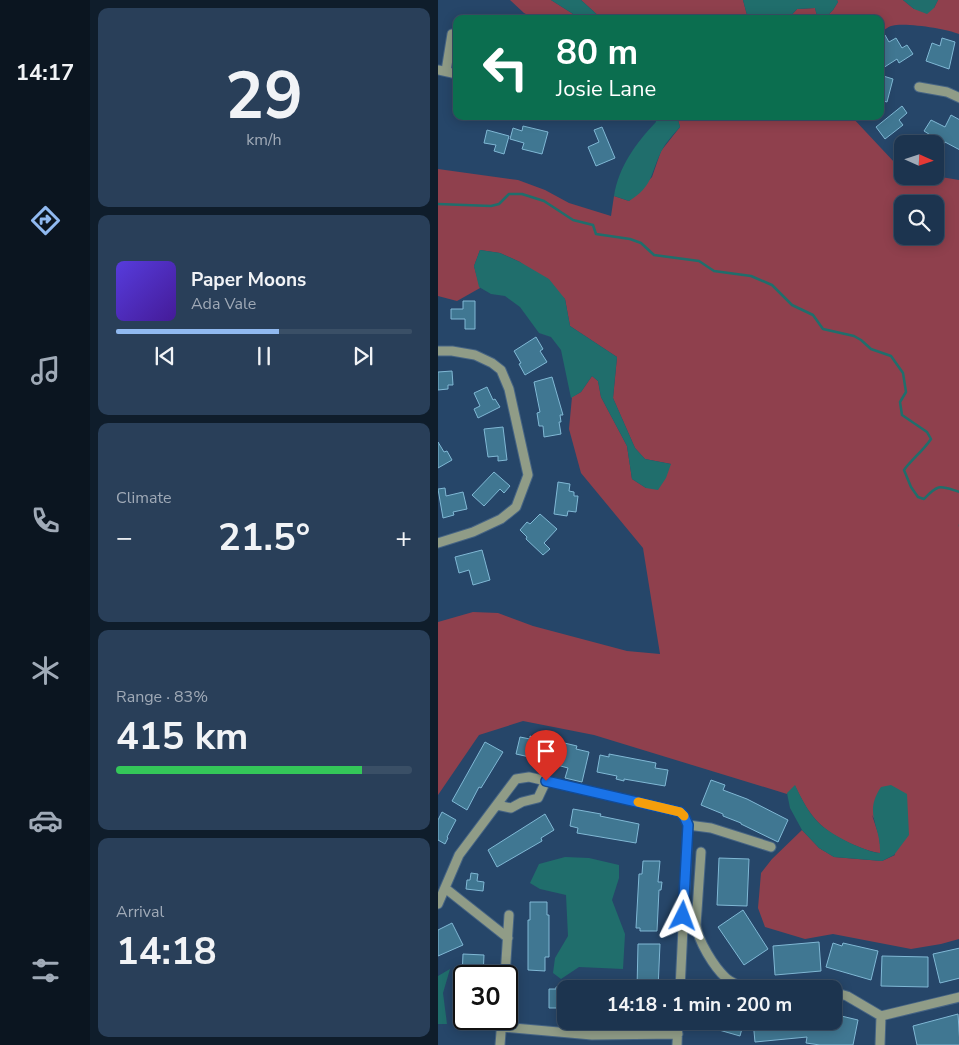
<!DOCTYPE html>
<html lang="en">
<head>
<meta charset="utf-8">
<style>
  body { margin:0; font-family:"Nunito Sans",sans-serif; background:#293f59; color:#f1f3f6; height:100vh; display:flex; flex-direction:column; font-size:19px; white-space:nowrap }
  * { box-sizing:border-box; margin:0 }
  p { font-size:16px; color:#a0aab7 }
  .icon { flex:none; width:28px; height:28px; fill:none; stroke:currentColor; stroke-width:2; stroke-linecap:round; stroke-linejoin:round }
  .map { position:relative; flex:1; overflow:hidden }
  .drawer { display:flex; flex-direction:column; gap:8px; padding:8px; background:#0f1d2b; width:348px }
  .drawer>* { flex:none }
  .hud { position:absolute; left:15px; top:15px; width:431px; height:105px; border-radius:10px; box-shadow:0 2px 12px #0003,0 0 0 1px #3a4f66; background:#0b6e4f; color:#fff; overflow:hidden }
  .needle { width:32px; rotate:93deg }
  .controls { position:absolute; left:456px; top:135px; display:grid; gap:10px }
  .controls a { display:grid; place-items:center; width:50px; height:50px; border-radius:10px; background:#1c344f; box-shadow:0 2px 12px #0003,0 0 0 1px #3a4f66; font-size:25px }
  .speed { position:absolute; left:15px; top:965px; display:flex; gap:10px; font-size:25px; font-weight:700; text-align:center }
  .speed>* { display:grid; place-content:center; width:65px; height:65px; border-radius:50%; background:#1c344f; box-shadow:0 2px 12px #0003,0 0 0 1px #3a4f66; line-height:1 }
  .speed .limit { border:2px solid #111; border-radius:8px; background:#fff; color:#111 }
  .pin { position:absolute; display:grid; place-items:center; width:42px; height:42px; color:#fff; margin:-51px -21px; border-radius:50% 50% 50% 0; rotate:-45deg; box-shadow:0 0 5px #0007 }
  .pin .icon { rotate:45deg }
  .me { position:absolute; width:55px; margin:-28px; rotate:3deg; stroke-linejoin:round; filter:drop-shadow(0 0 4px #0008) }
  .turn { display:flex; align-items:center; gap:18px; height:105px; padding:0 20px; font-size:22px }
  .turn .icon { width:65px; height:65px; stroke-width:2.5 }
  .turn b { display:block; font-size:35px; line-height:42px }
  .big { font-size:38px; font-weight:700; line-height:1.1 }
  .drawer .tile { flex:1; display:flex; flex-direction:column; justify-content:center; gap:8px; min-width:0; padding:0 18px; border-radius:10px; background:#293f59 }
  .drawer .dial { align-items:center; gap:0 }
  .dial b { font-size:65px; line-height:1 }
  .song { display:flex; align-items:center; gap:15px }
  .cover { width:60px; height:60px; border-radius:8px; background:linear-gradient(135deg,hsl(250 70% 55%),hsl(260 70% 35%)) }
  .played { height:5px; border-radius:2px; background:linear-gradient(90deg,#90b9f0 55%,#3a4f66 55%) }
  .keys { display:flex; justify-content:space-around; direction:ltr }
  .heat { display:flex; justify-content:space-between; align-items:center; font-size:28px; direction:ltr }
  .charge { height:8px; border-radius:4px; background:linear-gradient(90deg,#34c759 83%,#3a4f66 0) }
  .trip { position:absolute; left:119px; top:980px; width:285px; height:50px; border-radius:10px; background:#1c344f; box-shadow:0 2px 12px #0003,0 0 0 1px #3a4f66; font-weight:700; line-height:50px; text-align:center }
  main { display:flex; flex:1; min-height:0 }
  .dock { display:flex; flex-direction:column; width:90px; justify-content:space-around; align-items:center; background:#0b1520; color:#a0aab7 }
  .dock .icon { width:35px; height:35px }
  .dock .active { color:#90b9f0 }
  .dock b { font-size:22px; color:#f1f3f6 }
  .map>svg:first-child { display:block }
  .green { fill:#8f404d; fill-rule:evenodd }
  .water { fill:#206e6c }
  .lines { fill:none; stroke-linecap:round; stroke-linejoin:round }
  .stream { stroke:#206e6c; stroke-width:2.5 }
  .building { fill:#407792; stroke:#80b8d5 }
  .minor-casing { stroke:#466484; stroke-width:11 }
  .minor { stroke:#909c87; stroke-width:9 }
  .route-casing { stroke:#114b97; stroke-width:12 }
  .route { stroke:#1a73e8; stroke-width:9 }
  .slow { stroke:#f59e0b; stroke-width:9 }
</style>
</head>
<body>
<main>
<nav class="dock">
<b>14:17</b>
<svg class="icon active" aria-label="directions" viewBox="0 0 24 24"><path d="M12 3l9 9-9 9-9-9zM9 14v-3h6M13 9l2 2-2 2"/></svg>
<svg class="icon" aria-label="music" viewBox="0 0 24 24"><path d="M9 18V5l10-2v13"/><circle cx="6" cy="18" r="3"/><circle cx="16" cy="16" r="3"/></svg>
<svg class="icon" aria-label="phone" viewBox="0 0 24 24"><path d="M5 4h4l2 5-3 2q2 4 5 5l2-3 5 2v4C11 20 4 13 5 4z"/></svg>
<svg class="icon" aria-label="climate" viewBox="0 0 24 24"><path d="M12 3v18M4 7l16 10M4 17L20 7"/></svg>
<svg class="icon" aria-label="car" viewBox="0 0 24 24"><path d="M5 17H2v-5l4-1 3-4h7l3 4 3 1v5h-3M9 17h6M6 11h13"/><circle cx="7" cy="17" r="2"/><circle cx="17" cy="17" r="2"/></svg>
<svg class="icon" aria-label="filters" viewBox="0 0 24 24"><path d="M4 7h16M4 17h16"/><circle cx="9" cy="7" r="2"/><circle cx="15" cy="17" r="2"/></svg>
</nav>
<section class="drawer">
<div class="tile dial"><b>29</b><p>km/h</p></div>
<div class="tile">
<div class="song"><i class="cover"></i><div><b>Paper Moons</b><p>Ada Vale</p></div></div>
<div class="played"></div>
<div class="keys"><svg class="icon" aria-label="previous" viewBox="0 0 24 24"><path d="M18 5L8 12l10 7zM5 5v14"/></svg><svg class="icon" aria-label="pause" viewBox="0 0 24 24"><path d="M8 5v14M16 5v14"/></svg><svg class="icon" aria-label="next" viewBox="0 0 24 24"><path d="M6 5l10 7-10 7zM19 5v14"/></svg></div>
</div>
<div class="tile"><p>Climate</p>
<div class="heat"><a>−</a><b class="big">21.5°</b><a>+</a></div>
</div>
<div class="tile"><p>Range · 83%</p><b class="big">415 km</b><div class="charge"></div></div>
<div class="tile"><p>Arrival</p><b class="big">14:18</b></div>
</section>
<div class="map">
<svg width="522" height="1045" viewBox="0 0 522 1045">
  <rect width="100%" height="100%" fill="#264669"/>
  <path class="green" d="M72 0H113L143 19H98L86 13Z
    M143 0H305L309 15 311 19H164Z
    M399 0H465L476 9 496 8 500 0H521V34C508 29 467 22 453 26 450 27 446 30 443 32L442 19H350L359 9 377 8 379 16H389L395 10 400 2Z
    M239 116H413L457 163 465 168V176H497L521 180V939L503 944 473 949 395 934 367 939 327 927 320 908 323 873 334 859 364 830 381 848 396 857 444 861 457 855 434 815 441 836 443 853C427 852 394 836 383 825 371 814 364 800 357 786L349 794 156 735 85 721 41 735 0 795V622L35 612 60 613 95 626 189 651 222 654 205 548 143 473 131 429 134 397 143 392 154 376 160 381 163 397 189 446 194 479 208 488 233 464 207 459 197 448 175 398 179 357 132 326 127 299 82 262 62 253 42 250 36 266 42 288 19 301 0 296V169L80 180 107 190 131 203 173 216 176 196 191 201 214 177 223 151 242 127ZM465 204H498V236H465Z"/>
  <path class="water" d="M113 0H143L164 19H143Z
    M305 0H399L400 2 395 10 389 16H379L377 8 359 9 350 19H311L309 15Z
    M465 0H500L496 8 489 14 476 9Z
    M217 116H239L242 127C236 134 227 143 223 152 212 175 215 186 191 201L176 196C181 166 198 143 218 122Z
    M42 250 62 253 82 262 111 279 127 299 132 326 179 357 175 398 197 448 207 459 233 464 228 478 220 490 208 488 194 479 189 446 163 397 160 381 154 376 143 392 133 398 123 350 113 337 101 333 82 307 67 296 53 294 41 287 36 266Z
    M357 785C364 800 371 814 383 825 394 835 427 852 442 853 443 825 425 814 443 787L453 785 469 794 471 835 456 855 444 861 396 857 381 848 364 830 352 808 349 793Z
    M127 857 151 858 181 865V878L174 900 187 934 185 969 141 967 123 979 115 973 117 958 130 936 128 895 102 889 92 883 101 864Z
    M12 969 5 993 9 1024H0V976Z"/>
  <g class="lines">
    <path class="stream" d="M0 204 53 206 61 204 71 194H84L106 201 135 220 155 225 158 234 192 239 203 243 216 255 261 261 276 271 313 276 334 285 354 305 375 315 385 329 416 336 423 340 433 349 453 356 465 373 468 392 462 402 464 415 489 432 493 439C485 451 474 459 466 470L473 487 480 497 486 499C501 483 502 486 522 492
      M522 525V526"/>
  </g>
  <path class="building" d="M447 35 451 42 458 38 464 48 469 45 475 54 461 63 459 59 445 68 442 64V39Z
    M504 38 517 42 511 69 488 61 494 43 502 46Z
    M442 75 455 79 449 102 442 100Z
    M464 106 469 113 461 120 465 125 447 139 438 127Z
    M513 115 522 120V150L507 142 504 148 491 141 494 136 486 131 493 120 507 127Z
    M85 126 110 132 104 154 84 149 86 143 72 139 75 128 84 131Z
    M164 127 177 158 158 166 150 147 161 142 156 130Z
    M49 130 71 136 66 154 56 151 58 145 46 143Z
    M25 301H37V329H27V319H13V309H25Z
    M98 337 105 349 102 351 109 362 87 375 81 364 83 363 76 351Z
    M14 371 15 385H10V389L0 390V372Z
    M114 377 125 415H122L123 422H121L123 434 106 437 105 426H101L99 413 102 412 96 382Z
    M49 387 55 400 57 399 62 407 40 418 36 409 42 406 36 393Z
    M65 427 69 460 60 461V456L50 457 46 429Z
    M0 442 6 452 9 451 14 460 0 468Z
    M56 472 72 486 66 493 62 489 46 506 34 495Z
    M120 482 132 484 131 491 136 492V496H140L138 512 130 511 129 516 116 514Z
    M7 488 8 496 25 492 29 509 15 512 16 515 5 518 0 489Z
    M102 514 119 529 106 543 112 549 105 555 88 539 89 537 82 530 89 522 92 524Z
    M44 550 52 580 35 585 31 570 21 573 17 557Z
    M92 736 97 738V736L139 746 138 749 151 752 144 782 127 778 130 768 119 765V763L78 754 82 737 92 739Z
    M47 742 65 752 43 788 41 787 29 810 14 801Z
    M171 754 218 763 217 768 230 770 227 786 186 779V781L178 779 179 776 159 772 162 755 171 757Z
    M273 780 287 785 285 790 309 799 350 820 340 842 303 824V823L285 816V814L263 805Z
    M135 809 163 814 162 816 201 824 198 843 139 833 140 828 132 826Z
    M4 812 18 820 9 837 10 838 7 844 0 840V820Z
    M107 814 116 830 103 838 104 841 59 867 50 850Z
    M281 858 311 859 309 906 279 905Z
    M205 861H222L220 882H224L223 890H221L219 931H202V928H198L201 874H204Z
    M33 873 40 874 39 881 46 882 45 891 28 889 29 880H32Z
    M92 902H109V915H111V957H107V971L90 970V920H92Z
    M305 910 330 949 306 965 280 927Z
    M14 923 25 945 0 956V930Z
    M381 942 383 971 337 975 335 946Z
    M395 943 404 946 405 943 440 951 433 980 388 967Z
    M200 944H222L220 989H199Z
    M522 948V978L502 983 495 954Z
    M25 954 46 955 45 976H24Z
    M444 956 490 957V987L443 986Z
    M118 987H128V1008H111V989H118Z
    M395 1014 420 1020 415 1045H382L368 1043 369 1037 317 1042 315 1021H395Z
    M520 1014 522 1045H479L475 1026Z
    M260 1021H306L302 1036 281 1030Z"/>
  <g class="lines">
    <defs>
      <path id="minor" d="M0 70 19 74
        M8 71 14 34
        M481 87 509 92 522 98
        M0 351H14L37 355 54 363 63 370 71 389 90 475 78 507 63 519 35 532 0 543
        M59 805 73 808 84 802 100 798 108 781
        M250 825 273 828 333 847
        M263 852 258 925C260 941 276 967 288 978 293 982 300 985 305 989
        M7 888 70 938
        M0 904 21 855 78 779 91 777 242 812 246 816 250 825 242 989
        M67 976 71 915
        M395 992 409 996 443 1016
        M443 1016 522 997
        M64 1027 154 1035 240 1034
        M62 1045 64 1019
        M239 1045 240 1021
        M442 1045 443 1016"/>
    </defs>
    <use href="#minor" class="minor-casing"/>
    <use href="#minor" class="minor"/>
  </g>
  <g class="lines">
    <defs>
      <path id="route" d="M108 781 242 812 246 816 250 825 245 916"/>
    </defs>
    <use href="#route" class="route-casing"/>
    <use href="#route" class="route"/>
    <path class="slow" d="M200 802 242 812 246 816"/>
  </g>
</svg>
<div class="controls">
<a><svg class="needle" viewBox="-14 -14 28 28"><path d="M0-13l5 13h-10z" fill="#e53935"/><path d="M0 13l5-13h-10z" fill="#a0aab7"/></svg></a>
<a><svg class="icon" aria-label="search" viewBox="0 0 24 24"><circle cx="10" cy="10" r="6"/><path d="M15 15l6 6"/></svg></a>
</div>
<div class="speed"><div class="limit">30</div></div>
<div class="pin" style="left:108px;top:781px;background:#d93025"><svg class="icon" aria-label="arrive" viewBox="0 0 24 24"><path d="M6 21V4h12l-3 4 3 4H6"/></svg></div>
<svg class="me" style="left:245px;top:916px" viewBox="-20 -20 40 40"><path d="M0-17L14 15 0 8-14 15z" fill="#1a73e8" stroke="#fff" stroke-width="4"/></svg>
<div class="trip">14:18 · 1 min · 200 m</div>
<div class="hud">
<div class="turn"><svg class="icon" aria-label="left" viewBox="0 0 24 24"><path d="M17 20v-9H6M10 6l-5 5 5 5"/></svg><div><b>80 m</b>Josie Lane</div></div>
</div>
</div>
</main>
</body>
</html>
